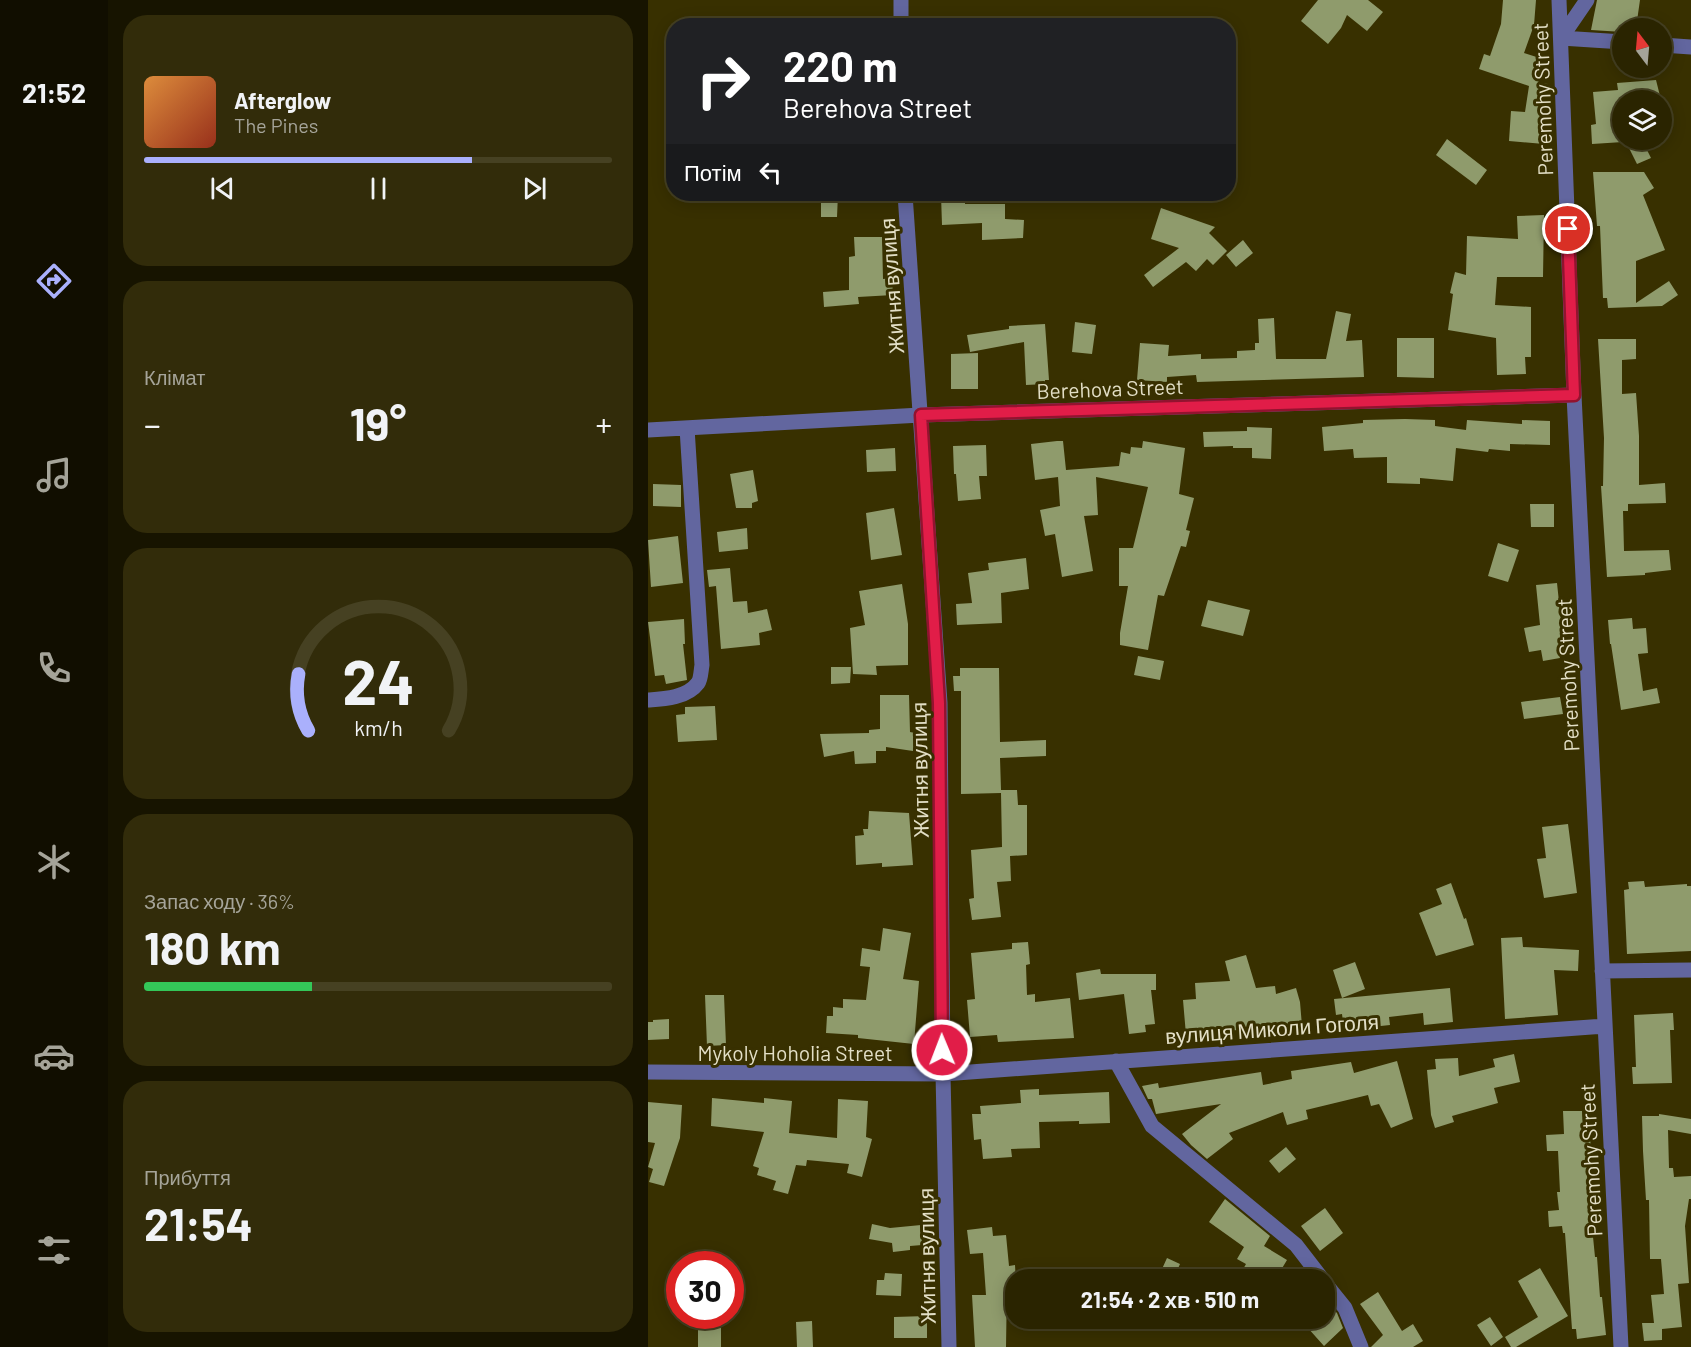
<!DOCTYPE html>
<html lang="uk">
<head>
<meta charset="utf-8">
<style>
  body { margin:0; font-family:Barlow,sans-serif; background:#322c0a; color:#f1f3f6; height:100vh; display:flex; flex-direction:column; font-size:22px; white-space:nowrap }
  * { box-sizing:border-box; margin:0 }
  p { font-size:20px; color:#a5a499 }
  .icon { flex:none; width:33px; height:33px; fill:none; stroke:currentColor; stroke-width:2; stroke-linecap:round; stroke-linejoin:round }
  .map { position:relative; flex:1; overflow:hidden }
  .sheet { display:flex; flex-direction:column; gap:15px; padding:15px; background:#171400; width:540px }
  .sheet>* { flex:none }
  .hud { position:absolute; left:18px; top:18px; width:570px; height:183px; border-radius:24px; box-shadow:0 3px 15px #0003,0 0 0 2px #464122; background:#202124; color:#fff; overflow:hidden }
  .needle { width:39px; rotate:344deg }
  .controls { position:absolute; left:964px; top:18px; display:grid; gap:12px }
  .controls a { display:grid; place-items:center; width:60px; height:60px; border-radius:50%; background:#2a2400; box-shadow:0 3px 15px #0003,0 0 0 2px #464122; font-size:30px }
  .speed { position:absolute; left:18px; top:1251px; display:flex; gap:12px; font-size:30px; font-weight:700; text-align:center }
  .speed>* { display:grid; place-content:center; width:78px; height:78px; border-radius:50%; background:#2a2400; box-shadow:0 3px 15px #0003,0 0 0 2px #464122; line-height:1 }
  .speed .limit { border:9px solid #d22; background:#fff; color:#111 }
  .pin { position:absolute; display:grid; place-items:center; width:51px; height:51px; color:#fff; margin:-26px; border:3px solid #fff; border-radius:50%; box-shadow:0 2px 6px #0007 }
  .me { position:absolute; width:66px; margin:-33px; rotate:359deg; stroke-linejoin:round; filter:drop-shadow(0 0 4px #0008) }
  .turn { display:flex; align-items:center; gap:21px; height:126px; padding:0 18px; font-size:27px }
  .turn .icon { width:78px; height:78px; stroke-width:2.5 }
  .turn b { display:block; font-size:42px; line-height:51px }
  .then { display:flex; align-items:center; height:57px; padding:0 18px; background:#0003; gap:12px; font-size:22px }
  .big { font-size:45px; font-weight:700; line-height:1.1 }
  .sheet .widget { flex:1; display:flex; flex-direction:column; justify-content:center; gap:9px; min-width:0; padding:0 21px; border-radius:24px; background:#322c0a }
  .sheet .dial { align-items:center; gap:0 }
  .dial svg { height:156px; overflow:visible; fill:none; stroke:#464122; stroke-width:7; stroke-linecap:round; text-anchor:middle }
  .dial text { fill:#f1f3f6; stroke:none }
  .song { display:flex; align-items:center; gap:18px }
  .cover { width:72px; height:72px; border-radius:9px; background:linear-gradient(135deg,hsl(30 70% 55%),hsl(10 70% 35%)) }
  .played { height:6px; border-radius:3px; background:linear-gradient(90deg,#aab0fc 70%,#464122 70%) }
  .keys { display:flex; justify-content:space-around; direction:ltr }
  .heat { display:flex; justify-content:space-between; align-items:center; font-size:33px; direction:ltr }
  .charge { height:9px; border-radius:4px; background:linear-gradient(90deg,#34c759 36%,#464122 0) }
  .trip { position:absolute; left:357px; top:1269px; width:330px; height:60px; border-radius:24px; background:#2a2400; box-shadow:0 3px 15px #0003,0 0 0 2px #464122; font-weight:700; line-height:60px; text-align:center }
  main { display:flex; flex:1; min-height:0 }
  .dock { display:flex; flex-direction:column; width:108px; justify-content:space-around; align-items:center; background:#110e00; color:#a5a499 }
  .dock .icon { width:42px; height:42px }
  .dock .selected { color:#aab0fc }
  .dock b { font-size:27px; color:#f1f3f6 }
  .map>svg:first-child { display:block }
  .building { fill:#8f9b6c }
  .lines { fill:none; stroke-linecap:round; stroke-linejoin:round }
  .minor { stroke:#62669f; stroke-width:15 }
  .route-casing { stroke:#92132f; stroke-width:15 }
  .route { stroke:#e11d48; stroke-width:10 }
  .labels { text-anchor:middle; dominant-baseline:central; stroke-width:6; stroke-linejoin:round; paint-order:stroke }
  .street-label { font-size:21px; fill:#e3dfc6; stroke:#383000 }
</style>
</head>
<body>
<main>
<nav class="dock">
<b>21:52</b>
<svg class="icon selected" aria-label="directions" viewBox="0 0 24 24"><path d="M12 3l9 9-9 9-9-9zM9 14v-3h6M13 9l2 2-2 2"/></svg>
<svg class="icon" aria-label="music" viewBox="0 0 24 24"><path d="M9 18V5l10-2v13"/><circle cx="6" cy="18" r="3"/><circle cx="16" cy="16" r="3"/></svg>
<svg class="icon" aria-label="phone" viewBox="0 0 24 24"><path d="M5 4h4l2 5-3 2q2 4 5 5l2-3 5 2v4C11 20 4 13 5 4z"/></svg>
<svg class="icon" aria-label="climate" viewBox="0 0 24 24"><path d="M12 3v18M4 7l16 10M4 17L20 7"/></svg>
<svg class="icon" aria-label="car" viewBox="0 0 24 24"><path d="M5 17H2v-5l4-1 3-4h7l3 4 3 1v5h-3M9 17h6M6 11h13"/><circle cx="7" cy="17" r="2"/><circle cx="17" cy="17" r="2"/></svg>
<svg class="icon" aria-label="filters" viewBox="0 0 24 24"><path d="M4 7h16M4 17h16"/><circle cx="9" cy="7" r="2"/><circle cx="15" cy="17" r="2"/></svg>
</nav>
<section class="sheet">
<div class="widget">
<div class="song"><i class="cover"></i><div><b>Afterglow</b><p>The Pines</p></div></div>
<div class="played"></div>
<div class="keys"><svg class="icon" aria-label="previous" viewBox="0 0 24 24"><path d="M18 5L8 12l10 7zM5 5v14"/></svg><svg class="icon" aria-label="pause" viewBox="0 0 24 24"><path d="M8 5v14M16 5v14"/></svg><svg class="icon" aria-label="next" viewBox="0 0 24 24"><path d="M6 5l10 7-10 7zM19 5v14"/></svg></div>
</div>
<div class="widget"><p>Клімат</p>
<div class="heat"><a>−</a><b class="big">19°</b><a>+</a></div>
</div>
<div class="widget dial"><svg viewBox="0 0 100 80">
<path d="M14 69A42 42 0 1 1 86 69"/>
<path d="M14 69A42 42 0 0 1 9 40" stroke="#aab0fc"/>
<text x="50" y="56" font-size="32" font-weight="700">24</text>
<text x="50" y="72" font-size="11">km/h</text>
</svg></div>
<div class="widget"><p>Запас ходу · 36%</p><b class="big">180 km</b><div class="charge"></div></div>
<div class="widget"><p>Прибуття</p><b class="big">21:54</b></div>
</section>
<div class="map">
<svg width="1043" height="1347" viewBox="0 0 1043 1347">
  <rect width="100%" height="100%" fill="#383000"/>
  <path class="building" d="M670 0H720L735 12 719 31 699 15 693 28 680 44 653 21Z
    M855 0H888L886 25 876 53 898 60 890 83 900 84 896 114H899L896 144 861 141 863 111 877 112 881 86 831 69 836 54 842 56 853 24Z
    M949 0H992L988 28H975V32L943 30Z
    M1008 80 1013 100H975V142L944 144 943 125 948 124 945 92 970 90 969 83Z
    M799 139 839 170 828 185 788 155Z
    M977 140H994L1003 158 989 164Z
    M945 172H996L1006 188 995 195 1017 250 988 261V303L1021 281 1030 295 1014 306 960 308 959 298H955L952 226H949Z
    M173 194H190L189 217H173Z
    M317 194V204H357V219L376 220 375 238 334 240V223L294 225 293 195Z
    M513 208 567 227 561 233 579 251 565 265 559 259 548 271 538 262 505 287 496 275 531 248 503 239Z
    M896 215 895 277H849L847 305 883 307V357H877L878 374 849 375 848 338 800 330 805 294 802 293 807 272 818 275 819 236 870 239 869 216Z
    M206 237H234L235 279 244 278 245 295 210 297 211 304 176 307 175 292 201 290V257L207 256Z
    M595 240 605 253 588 267 578 255Z
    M688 311 703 314 698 341 714 340 716 377 549 382 548 375 519 377V382L489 380 492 343 521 345 520 356 553 354V359L589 358V351L607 350V343H611L610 319 626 318 628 359H678Z
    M427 322 448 325 444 354 424 352Z
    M397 324 401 380H397V384L378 385 376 342 322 352 319 335 361 329V326Z
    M749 338H786V378L749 377Z
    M950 339H988V359L974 360V394L988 393 991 436V485L1017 483 1018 503 980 504V511H975L976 551 1021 550 1023 570 997 573V575L959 577 953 486H955L956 438Z
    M330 353V389H303V354Z
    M757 419 787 420V426L818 430 819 420 874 424V420L902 421V445L862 444V451L841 449 840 452 808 448 805 481 772 478V484L739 483V457L706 458 705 449 676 451 674 427 715 423V420Z
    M599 427 624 428 623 459 604 458V448H585V446L556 447 555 432 599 431Z
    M409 441H415L418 470 471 466 473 452 482 454 483 447 494 448 495 441 537 448 531 494 546 498 538 530 542 531 538 547 533 546 516 596 510 595 500 650 472 645V633L480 586H471V548H485L500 487 448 477 450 515 436 516 445 571 414 577 407 534 397 536 392 510 412 506 410 477 387 480 383 444Z
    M338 445 339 476H331L333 499 310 501 308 474H306L305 446Z
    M247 448 248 471 219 472 218 450Z
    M105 470 110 501 104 503V508H88L82 474Z
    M5 484 33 485V507L5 506Z
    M882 504H906V527H883Z
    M246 508 254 555 223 560 218 513Z
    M99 528 100 549 71 552 69 532Z
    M30 536 35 583 3 587 0 540Z
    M850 543 871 550 860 582 840 576Z
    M378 558 381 589 353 593 354 623 309 625 308 604 324 603 320 573 341 570 340 563Z
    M82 568 85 602 99 601 100 613 119 609 124 630 111 633 112 645 73 649 68 586 61 587 59 570Z
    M909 583 913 621 916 620 921 648 910 651 912 658 895 661 893 650 881 652 876 628 892 625 888 585Z
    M254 584 260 624V665L228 666 229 675 205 674 202 628 217 625 211 591Z
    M560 600 602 610 595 636 553 626Z
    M984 618 985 629 998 628 1000 653 990 654 995 691 1009 688 1012 703 973 710 963 644H962L960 620Z
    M36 619 37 644H35L39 680 18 684 16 675 7 676 0 622Z
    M490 656 516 661 512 680 486 675Z
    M183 667H203L202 683 183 684Z
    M312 668H351L352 742 398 740V756L352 758 353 790H369L370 805H379V855L362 856 363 881 349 882 353 917 324 920 321 899 326 898 323 850 354 847 353 793 313 794V691H306L305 676H312Z
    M232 695H261L262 732 267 733 265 751 238 747V751H228V763L207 764 206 751 176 757 172 734 221 733V730L232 729Z
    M912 697 915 714 876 719 873 702Z
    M67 706 69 740 30 742 28 715 37 714V707Z
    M221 811 261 813 265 865 234 867V863L208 865 207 836 216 835 215 829H220Z
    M920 824 929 893 896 898 889 859 898 858 894 827Z
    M996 881 997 887 1039 884V886H1043V951L979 954 976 890 981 889 980 882Z
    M803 883 816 919 818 918 826 945 788 956 771 913 794 904 788 889Z
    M235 928 263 933 255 979 271 981 266 1044 210 1038V1035L178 1033 179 1016H185V1007L195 1008V999L218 1000 222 967 212 966 214 948 232 951Z
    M874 937 875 947 931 950 930 971 906 970 910 1015 857 1019 853 938Z
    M380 942 382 964 378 965 379 995 387 994V1002L422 998 426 1038 350 1042 349 1035 322 1037 319 1000 327 999 323 953 364 949V943Z
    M598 955 608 988 627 986 628 994 648 988 652 1002 654 1026 574 1031 538 1035 535 1000 548 999 547 983 582 981 577 961Z
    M707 962 717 989 694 998 685 970Z
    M452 969 453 974H508V990H503L507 1024 497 1025 498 1032 481 1034 476 994 431 1000 428 973Z
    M802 988 805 1022 776 1025 775 1013 741 1017 742 1025 696 1030 694 1014 688 1015 686 999Z
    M57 995H76L78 1045 59 1046Z
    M1025 1013 1026 1030H1022L1024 1083 985 1084 984 1067H988L986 1015Z
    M21 1019V1039L0 1040V1022H5V1020Z
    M866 1054 872 1082 846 1088 850 1103 804 1116 806 1122 787 1128 783 1115 779 1070 788 1069 787 1059 810 1058 811 1076 847 1067 845 1059Z
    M749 1061 765 1119 743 1128 731 1104 723 1106 720 1095 658 1110 660 1119 639 1125 635 1112 581 1133 585 1139 559 1159 543 1145 534 1134 573 1104 508 1114 504 1099H500L494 1086 510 1083 511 1088 613 1072 615 1085 644 1079 643 1071 703 1062 706 1073Z
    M391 1089V1095L461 1092 462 1123 431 1124V1121L391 1122 392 1148 363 1149 364 1157 335 1159 333 1139 326 1140 324 1114H333L332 1106 373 1103 372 1090Z
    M64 1098 116 1103V1098L144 1101 141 1133 189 1138 190 1099 220 1101 218 1137 224 1139 214 1177 199 1173 201 1164 159 1160 158 1166 148 1165 140 1194 125 1190 128 1181 109 1175 111 1168 105 1166 116 1132 63 1126Z
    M0 1102 34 1105 32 1138 16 1186 1 1182 5 1169 0 1167 7 1143 0 1142Z
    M915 1111H934L935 1133H942L944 1176H939L947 1257H949L952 1297H954L958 1335 929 1339 928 1329H924L917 1233H915L914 1226 901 1227 900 1211 911 1210 909 1192H912L910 1151H899L898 1135 916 1134Z
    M1011 1114 1043 1119V1134L1020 1130 1021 1168H1025L1026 1177 1043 1176V1199H1041L1037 1226 1041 1283 1030 1284 1034 1327 1014 1329V1340L996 1341 994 1323H1006L1003 1295 1016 1294 1013 1259H1002L1001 1200H998L995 1151 994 1116H1011Z
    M638 1147 648 1159 631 1173 621 1161Z
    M577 1199 622 1236 616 1246 639 1260 627 1280H589L598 1264 589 1259 596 1247 561 1222Z
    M677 1208 695 1233 672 1251 653 1226Z
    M224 1224 242 1228 273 1225 274 1245 262 1246V1250L245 1252 244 1243 221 1239Z
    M344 1227 345 1236 358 1235 361 1266 367 1265 368 1283H359L358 1347H327L324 1295H338L335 1253 322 1254 319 1230Z
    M519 1258 532 1264 525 1280H509Z
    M892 1268 920 1316 868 1347H863L857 1337 890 1317 870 1281Z
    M237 1273 254 1274 253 1296 228 1295 229 1280H236Z
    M730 1292 754 1331 765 1324 775 1341 765 1347H723L735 1335 712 1304Z
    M679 1308H684L689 1313 695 1328 676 1346 659 1327 668 1318H676V1310Z
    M279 1316V1338H246V1317Z
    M842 1317 855 1337 843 1346 829 1325Z
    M164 1321 165 1347H149L148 1322Z
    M50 1324H73V1347H50Z"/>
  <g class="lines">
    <path class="minor" d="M253 0V26
      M911 0 926 395 973 1347
      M913 38 975 42
      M913 38 939 0
      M1014 45 1043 47
      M257 194 292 703 295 1074 301 1347
      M0 430 273 415 926 395
      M0 700C16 699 39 698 50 683 53 679 53 670 54 665L39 428
      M954 971 1043 970
      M468 1061 504 1126 648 1245 675 1280
      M0 1072 295 1074 957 1026
      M676 1282 697 1308 713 1347"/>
  </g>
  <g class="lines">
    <defs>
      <path id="route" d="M294 1050 291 703 273 415 926 395 920 229"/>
    </defs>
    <use href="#route" class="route-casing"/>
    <use href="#route" class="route"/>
  </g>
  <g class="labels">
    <g class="street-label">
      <text transform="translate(894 99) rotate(-92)">Peremohy Street</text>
      <text transform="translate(243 286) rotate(-94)">Житня вулиця</text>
      <text transform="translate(462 388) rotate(-2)">Berehova Street</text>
      <text transform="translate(919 675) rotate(-93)">Peremohy Street</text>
      <text transform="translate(271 770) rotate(-91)">Житня вулиця</text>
      <text transform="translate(624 1028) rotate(-4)">вулиця Миколи Гоголя</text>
      <text x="147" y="1052">Mykoly Hoholia Street</text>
      <text transform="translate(942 1160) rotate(-93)">Peremohy Street</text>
      <text transform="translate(278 1256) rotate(-91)">Житня вулиця</text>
    </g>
  </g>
</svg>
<div class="controls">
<a><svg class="needle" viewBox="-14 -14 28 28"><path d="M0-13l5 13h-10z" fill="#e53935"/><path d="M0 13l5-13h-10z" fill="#a5a499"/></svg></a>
<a><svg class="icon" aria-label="layers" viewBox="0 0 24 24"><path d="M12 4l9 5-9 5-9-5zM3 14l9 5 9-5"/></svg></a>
</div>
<div class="speed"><div class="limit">30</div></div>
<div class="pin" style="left:920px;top:229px;background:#d93025"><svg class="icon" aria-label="arrive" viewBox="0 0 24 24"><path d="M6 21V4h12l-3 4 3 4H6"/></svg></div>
<svg class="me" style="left:294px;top:1050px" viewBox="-20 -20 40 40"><circle r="17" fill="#e11d48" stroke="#fff" stroke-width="3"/><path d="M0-11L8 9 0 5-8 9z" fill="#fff"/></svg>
<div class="trip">21:54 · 2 хв · 510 m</div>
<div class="hud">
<div class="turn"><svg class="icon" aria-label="right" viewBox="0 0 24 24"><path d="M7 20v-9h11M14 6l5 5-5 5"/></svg><div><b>220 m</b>Berehova Street</div></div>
<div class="then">Потім<svg class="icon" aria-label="left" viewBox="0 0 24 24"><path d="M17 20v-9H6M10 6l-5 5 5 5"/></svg></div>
</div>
</div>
</main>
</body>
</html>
